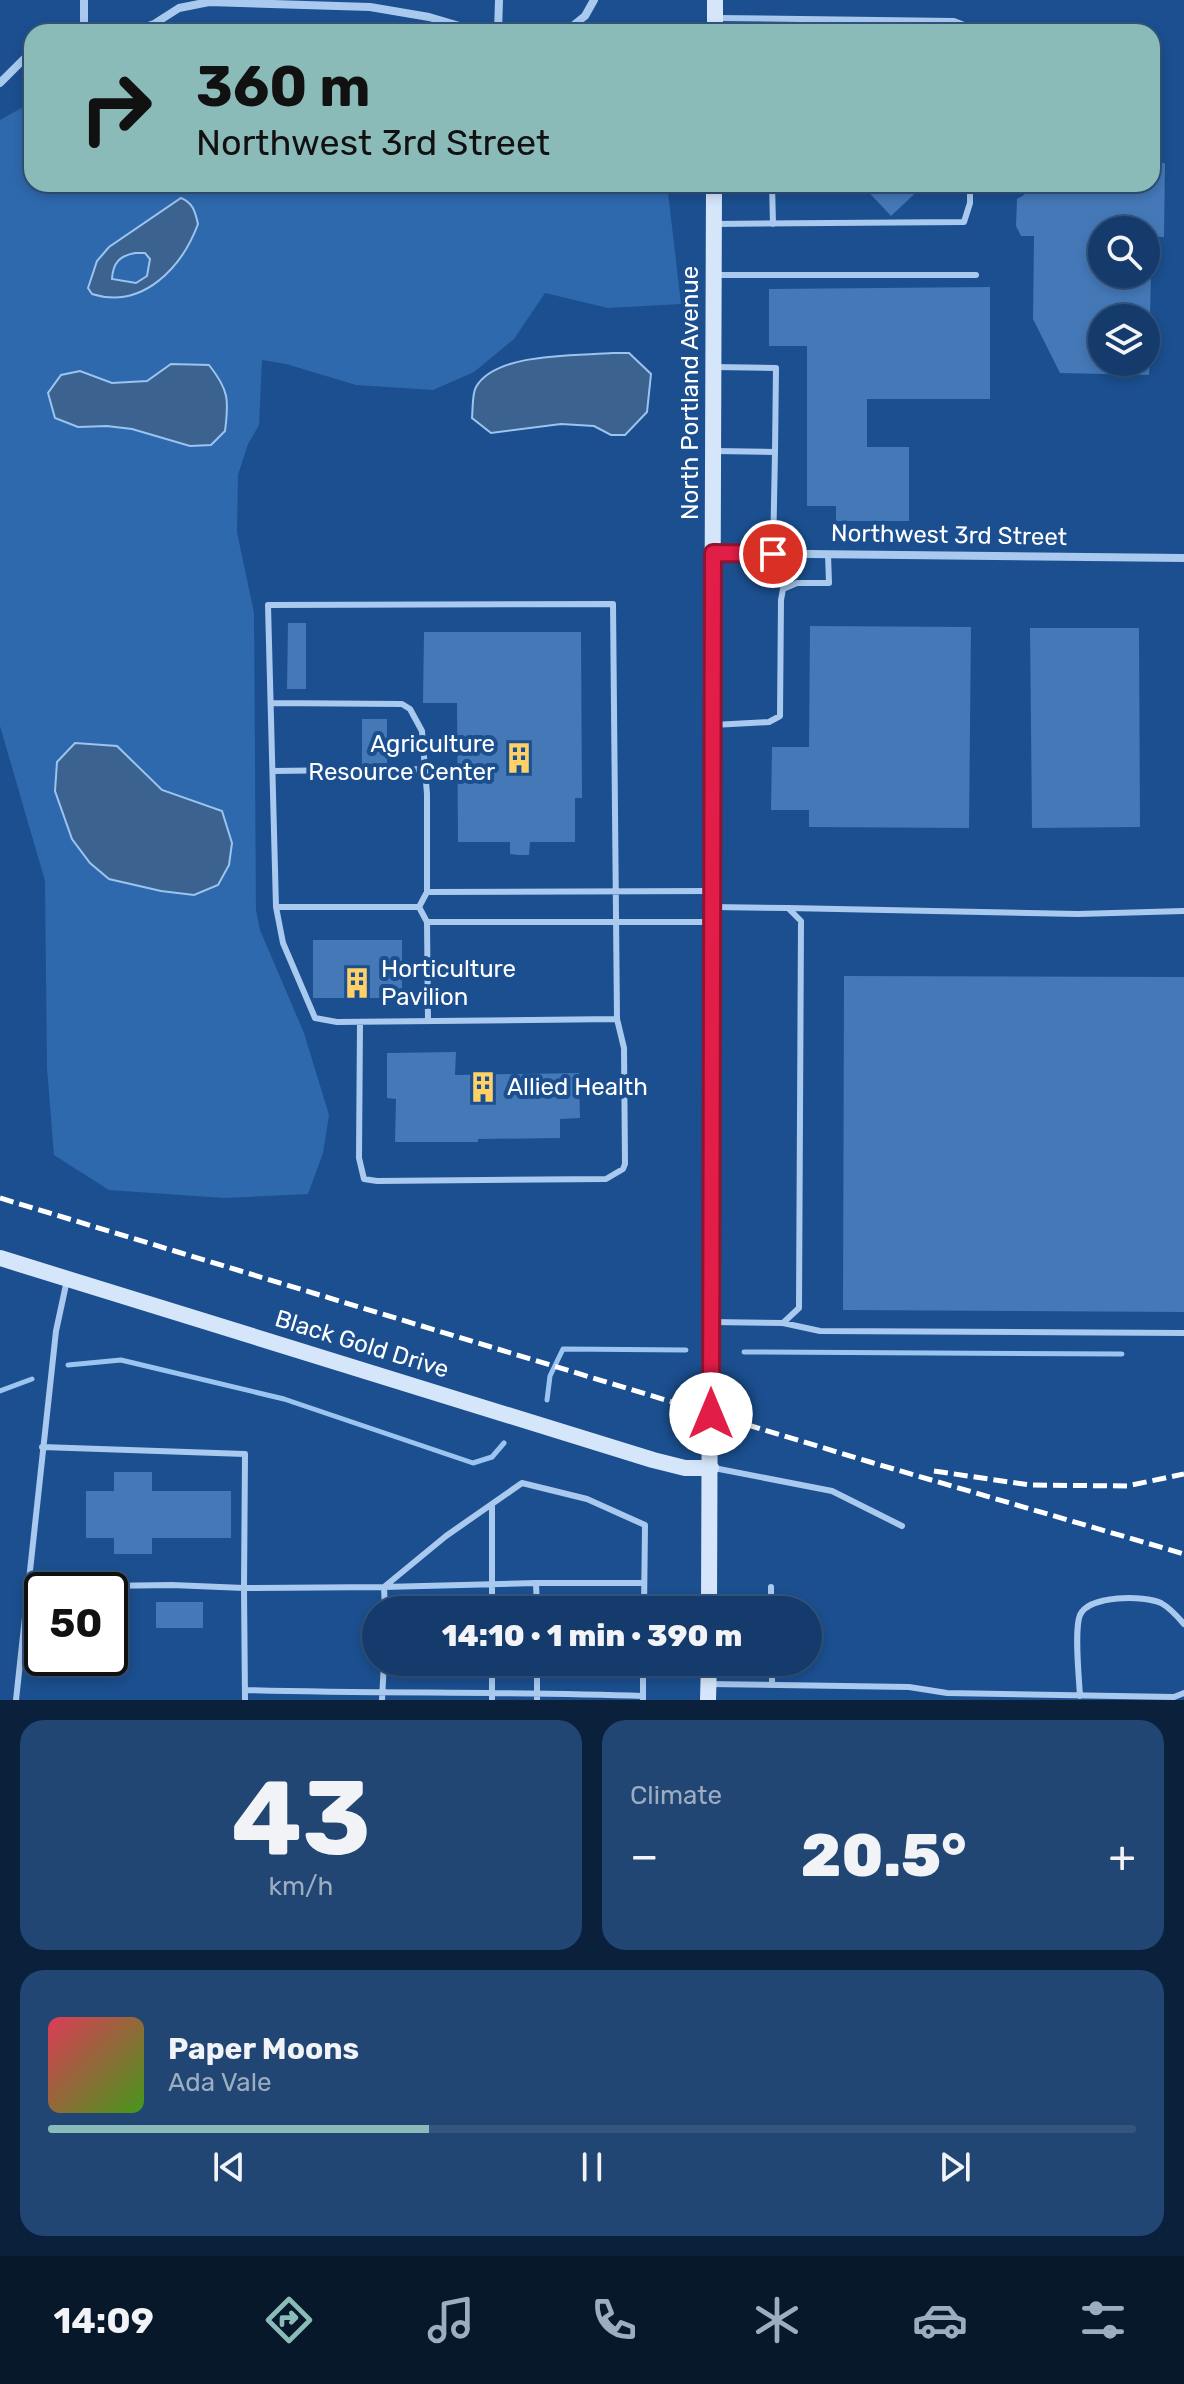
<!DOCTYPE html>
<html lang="en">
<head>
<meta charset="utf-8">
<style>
  body { margin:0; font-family:Rubik,sans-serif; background:#214673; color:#f1f3f6; height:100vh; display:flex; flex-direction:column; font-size:30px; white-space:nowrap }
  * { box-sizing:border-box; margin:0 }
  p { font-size:26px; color:#9dadc1 }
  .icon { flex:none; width:44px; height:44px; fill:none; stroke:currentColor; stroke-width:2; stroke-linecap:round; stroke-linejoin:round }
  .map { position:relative; height:1700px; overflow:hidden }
  .side { display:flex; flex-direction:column; gap:20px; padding:20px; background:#0b203b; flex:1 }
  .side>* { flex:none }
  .guide { position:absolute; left:24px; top:24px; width:1136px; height:168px; border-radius:24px; box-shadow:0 4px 12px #0003,0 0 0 2px #33557e; background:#8bbbb9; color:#111; overflow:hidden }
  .tools { position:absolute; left:1088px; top:216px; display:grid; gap:16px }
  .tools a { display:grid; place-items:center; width:72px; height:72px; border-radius:50%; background:#143b6b; box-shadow:0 4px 12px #0003,0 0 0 2px #33557e; font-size:40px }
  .speed { position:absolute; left:24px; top:1572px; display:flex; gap:16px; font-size:40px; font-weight:700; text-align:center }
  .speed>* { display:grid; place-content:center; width:104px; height:104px; border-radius:50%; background:#143b6b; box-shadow:0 4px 12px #0003,0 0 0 2px #33557e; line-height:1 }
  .speed .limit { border:4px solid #111; border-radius:12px; background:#fff; color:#111 }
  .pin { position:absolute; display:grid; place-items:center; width:68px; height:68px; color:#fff; margin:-34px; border:4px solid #fff; border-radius:50%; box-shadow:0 2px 8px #0007 }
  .me { position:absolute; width:88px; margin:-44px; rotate:0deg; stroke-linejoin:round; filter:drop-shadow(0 0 6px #0008) }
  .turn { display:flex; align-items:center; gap:28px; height:168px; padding:0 40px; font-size:36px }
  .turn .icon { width:104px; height:104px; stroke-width:2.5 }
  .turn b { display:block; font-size:56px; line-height:68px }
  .big { font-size:60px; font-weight:800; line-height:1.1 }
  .side .card { flex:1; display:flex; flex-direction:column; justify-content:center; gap:12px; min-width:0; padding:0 28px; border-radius:24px; background:#214673 }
  .side .dial { align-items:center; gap:0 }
  .dial b { font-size:104px; line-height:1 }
  .song { display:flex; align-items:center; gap:24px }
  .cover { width:96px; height:96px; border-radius:12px; background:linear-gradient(135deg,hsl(350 70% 55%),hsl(100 70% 35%)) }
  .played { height:8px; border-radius:4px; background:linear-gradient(90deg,#8bbbb9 35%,#33557e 35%) }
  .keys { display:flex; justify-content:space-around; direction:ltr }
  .heat { display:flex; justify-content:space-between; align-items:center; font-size:44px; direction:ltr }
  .side .tiles { flex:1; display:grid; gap:20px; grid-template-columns:1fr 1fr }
  .card:last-child { grid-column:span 2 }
  .trip { position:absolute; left:362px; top:1596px; width:460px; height:80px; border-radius:40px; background:#143b6b; box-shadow:0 4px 12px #0003,0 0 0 2px #33557e; font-weight:800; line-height:80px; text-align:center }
  .menu { display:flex; height:128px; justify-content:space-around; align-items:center; background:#08182b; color:#9dadc1 }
  .menu .icon { width:56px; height:56px }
  .menu .on { color:#8bbbb9 }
  .menu b { font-size:36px; color:#f1f3f6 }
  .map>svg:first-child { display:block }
  .green { fill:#2e69ad }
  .water { fill:#3c6290; stroke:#9cc4f0; stroke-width:2; fill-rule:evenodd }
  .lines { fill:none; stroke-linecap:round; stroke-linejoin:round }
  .stream { stroke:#9cc4f0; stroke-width:5 }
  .building { fill:#4478b7 }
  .lane { stroke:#a9c9ee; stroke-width:6 }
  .street { stroke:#a9c9ee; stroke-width:8 }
  .secondary { stroke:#d6e6fa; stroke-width:16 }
  .rail { stroke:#fff; stroke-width:5; stroke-dasharray:14 6; stroke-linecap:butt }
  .route-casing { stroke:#92132f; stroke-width:20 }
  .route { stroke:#e11d48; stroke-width:14 }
  .labels { text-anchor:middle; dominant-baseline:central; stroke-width:8; stroke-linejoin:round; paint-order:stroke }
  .street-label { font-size:24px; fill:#fff; stroke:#1b4f8f }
  .poi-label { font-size:24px; fill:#fff; stroke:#1b4f8f; text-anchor:start }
</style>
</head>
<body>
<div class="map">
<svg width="1184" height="1700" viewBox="0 0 1184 1700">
  <rect width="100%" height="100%" fill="#1b4f8f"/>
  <path class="green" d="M32 102V184H667L681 304 608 308 545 293 514 339 474 372 433 390 356 385 286 364 262 360 259 425 248 444 238 475 237 532 254 613 256 910 260 930 304 1033 329 1115 323 1153 308 1194 224 1198 109 1190 54 1155 47 1068 45 881 0 726V120Z"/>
  <path class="water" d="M181 198C193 203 195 211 198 224 182 267 143 310 92 294L88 288 97 261 109 247ZM135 253H145L150 259 147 276 136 283 112 279C113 263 119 256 135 253Z
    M613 353H629L651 374 647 412 625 435H611L594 426 561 424 491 433 472 418C473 408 472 394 476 387 496 352 577 356 613 353Z
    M171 364 209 365C229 390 229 400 225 431L211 445 190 446 132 429 107 426 78 427 55 418 48 393 61 375 80 371 112 383 147 381Z
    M75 743 117 746 162 790 222 811 232 843 229 865 218 885 194 895 161 891 109 879 90 863 72 839 55 791 57 762Z"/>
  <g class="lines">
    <path class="stream" d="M744 1352 1122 1354
      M68 1365 121 1360 284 1399 473 1463 492 1457 504 1443
      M0 1391 32 1379
      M547 1400 550 1376 563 1349 686 1350"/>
  </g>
  <path class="building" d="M1152 163H1165L1164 237H1146V230H1102V274H1151L1150 318H1102V362H1150L1149 375 1060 373 1033 319 1034 236H1021L1016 226 1017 199 1024 195 1025 184H1152Z
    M861 184H925L891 216Z
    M990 287V399H867V447H909V521H836V506H807V346H769V289Z
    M288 623H306V689H287Z
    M810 626 971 627 969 828 809 827V810H771L772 747H809Z
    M1030 628H1139L1140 827 1032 828Z
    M424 632H581L582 798H575V842H530L529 855H519L510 854V842H458L457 703H423Z
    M362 719H387V764H362Z
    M313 940H402V998H313Z
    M844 976 1184 977V1312L843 1310Z
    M456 1052 455 1075 579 1073 580 1118 560 1119V1138L478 1139V1142H395L396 1099 387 1098V1053Z
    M114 1472H152V1491H231V1538H152V1554H114V1538H86V1491H114Z
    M156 1602H203V1628H156Z"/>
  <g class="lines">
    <path class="lane" d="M717 18 954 21 967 26V32
      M798 32 810 20
      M772 184 773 224
      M714 224 964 222 970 203V184
      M714 275H976
      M714 367 776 368 775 452 716 451
      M773 554 775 452
      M271 703 402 704 410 709 422 731 427 794V892L419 907 427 922 428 1021
      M713 725 769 722 780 716 781 600 783 589 797 583H829L828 554
      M273 771 425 769
      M427 892 709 891
      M276 907H419
      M788 908 1078 914 1184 911
      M427 922H712
      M360 1022 359 1158 364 1179 377 1181 606 1179 623 1169 625 1164 624 1048 617 1019 613 604 268 605 276 907 283 943 315 1018 337 1022 617 1019
      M711 1322 783 1323 799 1308 801 921 788 908 713 907
      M783 1323 820 1331 1184 1333
      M714 1468 832 1491 902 1526
      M536 1583H644
      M29 1587 172 1585 244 1588 245 1454 42 1447
      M771 1587V1610
      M385 1610 384 1587 536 1583 537 1610
      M492 1610V1504
      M492 1662V1700
      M772 1662V1685
      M708 1684 909 1687 947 1693 1174 1697 1184 1693
      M245 1690C378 1694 510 1691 643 1696
      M1080 1696C1079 1678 1074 1629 1080 1615 1089 1595 1144 1595 1161 1603 1170 1608 1178 1617 1184 1624
      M16 1700 56 1331 67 1280
      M245 1700 244 1588 384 1587 446 1536 522 1483 587 1499 645 1525 644 1610
      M382 1700 384 1662
      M537 1700V1662
      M643 1700V1662"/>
    <path class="street" d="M84 31V0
      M70 32 134 31 154 24 179 8 209 2 370 7 429 17 480 32
      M498 32 499 0
      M565 32 585 16 594 0
      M0 83 32 51
      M713 553 1184 558"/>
    <path class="secondary" d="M715 32V0
      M0 1258 653 1460 685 1468H711
      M709 1610 714 184
      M708 1700 709 1662"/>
    <path class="rail" d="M0 1198 870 1462 1184 1554
      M934 1471 1030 1485 1127 1486 1184 1474"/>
  </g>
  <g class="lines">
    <defs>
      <path id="route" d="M711 1414 713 553 773 554"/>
    </defs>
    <use href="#route" class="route-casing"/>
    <use href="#route" class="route"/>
  </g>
  <defs>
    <symbol id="building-bare" viewBox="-9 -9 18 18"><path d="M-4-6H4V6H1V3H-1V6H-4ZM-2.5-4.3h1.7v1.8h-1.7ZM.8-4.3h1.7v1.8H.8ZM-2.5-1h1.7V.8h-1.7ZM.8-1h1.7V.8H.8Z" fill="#ffd166" stroke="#1b4f8f" stroke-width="2.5" paint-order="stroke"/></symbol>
  </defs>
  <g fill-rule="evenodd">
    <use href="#building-bare" x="497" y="736" width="44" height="44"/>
    <use href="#building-bare" x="335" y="961" width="44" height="44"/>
    <use href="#building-bare" x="461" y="1065" width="44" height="44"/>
  </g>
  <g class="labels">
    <g class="street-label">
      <text transform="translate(690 393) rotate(-90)">North Portland Avenue</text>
      <text transform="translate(949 535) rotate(1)">Northwest 3rd Street</text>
      <text transform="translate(362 1344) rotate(17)">Black Gold Drive</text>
    </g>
    <g class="poi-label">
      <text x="495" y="744" text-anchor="end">Agriculture<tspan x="495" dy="28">Resource Center</tspan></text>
      <text x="381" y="969">Horticulture<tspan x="381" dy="28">Pavilion</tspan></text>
      <text x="507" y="1087">Allied Health</text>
    </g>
  </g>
</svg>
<div class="tools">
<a><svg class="icon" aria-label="search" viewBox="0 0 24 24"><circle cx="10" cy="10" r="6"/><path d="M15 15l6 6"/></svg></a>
<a><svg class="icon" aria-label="layers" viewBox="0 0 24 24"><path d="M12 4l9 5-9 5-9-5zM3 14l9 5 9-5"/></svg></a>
</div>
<div class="speed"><div class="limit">50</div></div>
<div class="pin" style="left:773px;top:554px;background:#d93025"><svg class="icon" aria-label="arrive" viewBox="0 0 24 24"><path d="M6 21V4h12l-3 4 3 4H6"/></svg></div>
<svg class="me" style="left:711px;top:1414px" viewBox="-20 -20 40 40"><circle r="19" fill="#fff"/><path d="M0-13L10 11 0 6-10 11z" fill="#e11d48"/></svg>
<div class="trip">14:10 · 1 min · 390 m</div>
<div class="guide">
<div class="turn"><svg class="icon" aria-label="right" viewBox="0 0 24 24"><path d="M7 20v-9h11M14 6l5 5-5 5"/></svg><div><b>360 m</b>Northwest 3rd Street</div></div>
</div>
</div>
<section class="side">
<div class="tiles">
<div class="card dial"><b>43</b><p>km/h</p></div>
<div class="card"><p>Climate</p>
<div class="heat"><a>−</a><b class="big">20.5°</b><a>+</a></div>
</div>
<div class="card">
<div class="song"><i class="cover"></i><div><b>Paper Moons</b><p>Ada Vale</p></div></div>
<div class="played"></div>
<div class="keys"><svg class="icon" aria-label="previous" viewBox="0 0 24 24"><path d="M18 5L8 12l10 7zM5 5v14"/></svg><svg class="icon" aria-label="pause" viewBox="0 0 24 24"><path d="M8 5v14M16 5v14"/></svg><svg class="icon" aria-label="next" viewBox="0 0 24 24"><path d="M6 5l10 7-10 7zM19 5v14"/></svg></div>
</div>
</div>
</section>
<nav class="menu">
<b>14:09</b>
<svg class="icon on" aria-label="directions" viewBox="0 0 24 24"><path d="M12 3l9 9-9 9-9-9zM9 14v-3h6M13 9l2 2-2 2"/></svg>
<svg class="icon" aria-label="music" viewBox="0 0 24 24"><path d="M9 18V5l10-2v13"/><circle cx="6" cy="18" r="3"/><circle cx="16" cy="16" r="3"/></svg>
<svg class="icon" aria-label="phone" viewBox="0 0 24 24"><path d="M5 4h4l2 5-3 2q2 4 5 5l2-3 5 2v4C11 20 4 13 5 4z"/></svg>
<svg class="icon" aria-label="climate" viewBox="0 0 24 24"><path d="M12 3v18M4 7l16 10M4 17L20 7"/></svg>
<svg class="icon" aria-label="car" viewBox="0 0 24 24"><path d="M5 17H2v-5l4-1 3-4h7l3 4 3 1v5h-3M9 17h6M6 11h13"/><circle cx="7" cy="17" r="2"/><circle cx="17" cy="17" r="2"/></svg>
<svg class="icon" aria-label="filters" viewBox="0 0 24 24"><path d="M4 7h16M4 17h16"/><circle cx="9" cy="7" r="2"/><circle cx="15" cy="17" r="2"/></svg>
</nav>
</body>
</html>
